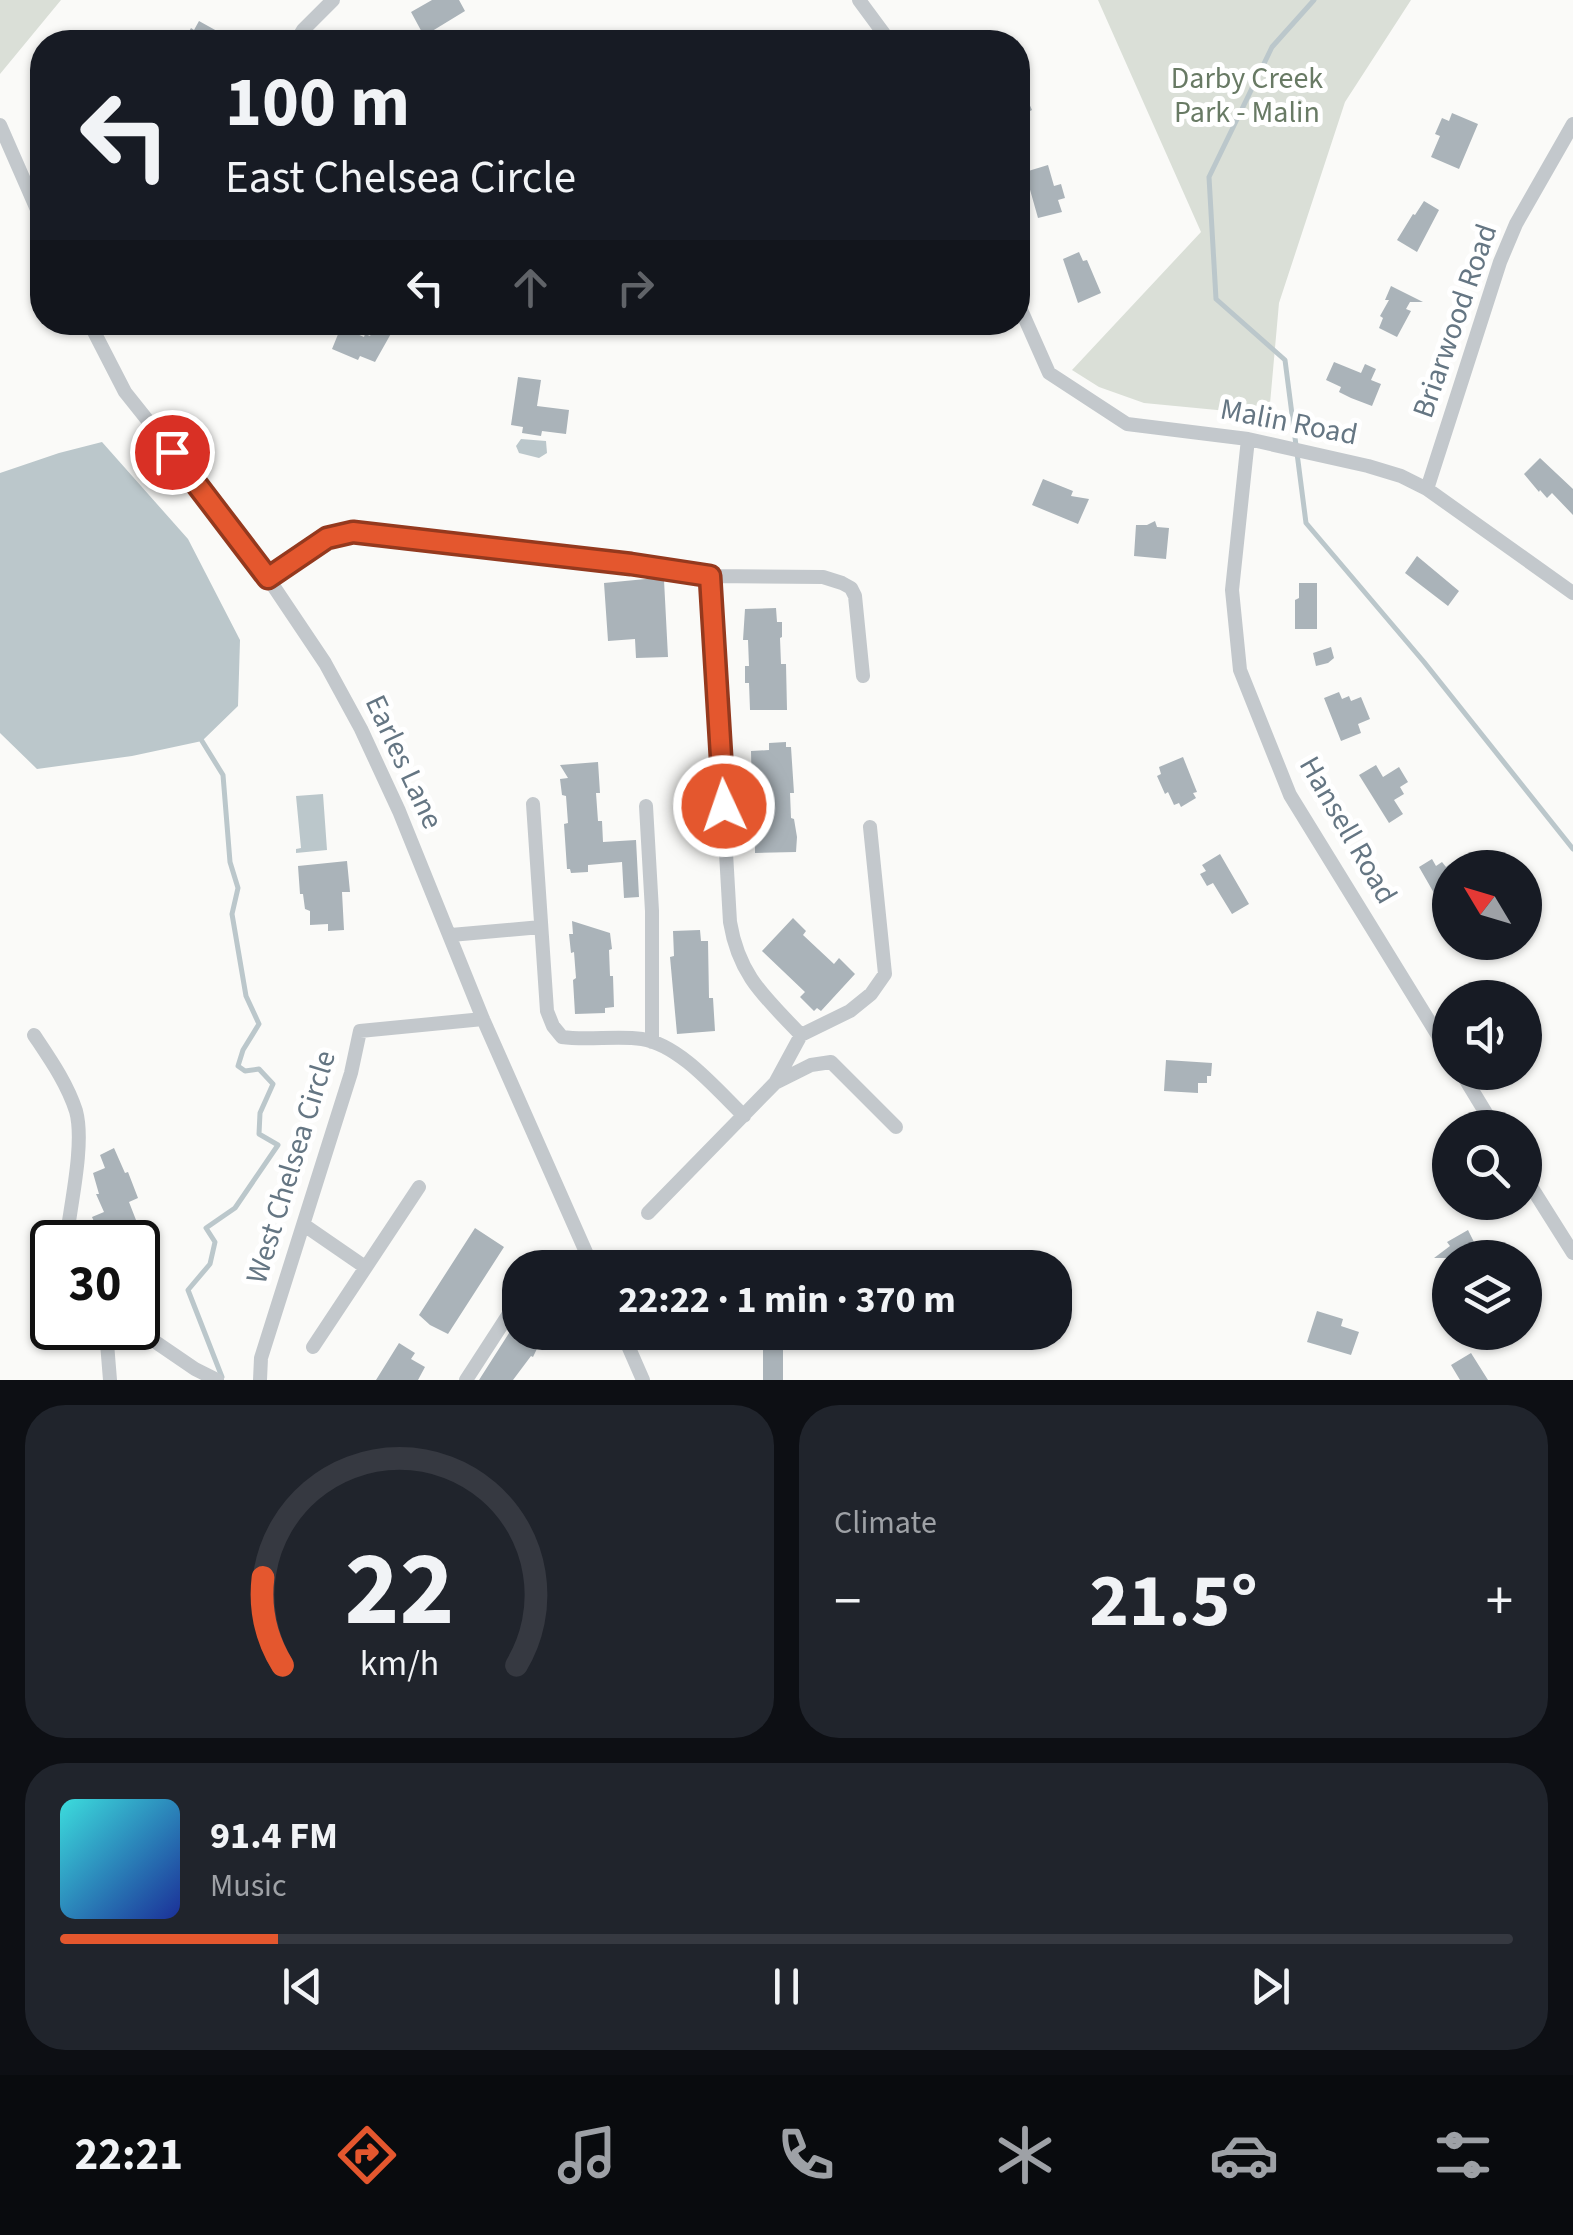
<!DOCTYPE html>
<html lang="en">
<head>
<meta charset="utf-8">
<style>
  body { margin:0; font-family:"Source Sans 3",sans-serif; background:#20242c; color:#f1f3f6; height:100vh; display:flex; flex-direction:column; font-size:38px; white-space:nowrap }
  * { box-sizing:border-box; margin:0 }
  p { font-size:32px; color:#9ea1a6 }
  .icon { flex:none; width:55px; height:55px; fill:none; stroke:currentColor; stroke-width:2; stroke-linecap:round; stroke-linejoin:round }
  .map { position:relative; height:1380px; overflow:hidden }
  .details { display:flex; flex-direction:column; gap:25px; padding:25px; background:#0d0f14; flex:1 }
  .details>* { flex:none }
  .banner { position:absolute; left:30px; top:30px; width:1000px; height:305px; border-radius:40px; box-shadow:0 2px 8px #0004; background:#171b24; color:#f1f3f6; overflow:hidden }
  .needle { width:65px; rotate:308deg }
  .tools { position:absolute; left:1432px; top:850px; display:grid; gap:20px }
  .tools a { display:grid; place-items:center; width:110px; height:110px; border-radius:50%; background:#171b24; box-shadow:0 2px 8px #0004; font-size:50px }
  .speed { position:absolute; left:30px; top:1220px; display:flex; gap:20px; font-size:50px; font-weight:700; text-align:center }
  .speed>* { display:grid; place-content:center; width:130px; height:130px; border-radius:50%; background:#171b24; box-shadow:0 2px 8px #0004; line-height:1 }
  .speed .limit { border:5px solid #111; border-radius:15px; background:#fff; color:#111 }
  .pin { position:absolute; display:grid; place-items:center; width:85px; height:85px; color:#fff; margin:-42px; border:5px solid #fff; border-radius:50%; box-shadow:0 2px 10px #0007 }
  .me { position:absolute; width:110px; margin:-55px; rotate:357deg; stroke-linejoin:round; filter:drop-shadow(0 0 8px #0008) }
  .turn { display:flex; align-items:center; gap:35px; height:210px; padding:0 30px; font-size:45px }
  .turn .icon { width:130px; height:130px; stroke-width:2.5 }
  .turn b { display:block; font-size:70px; line-height:85px }
  .lanes { display:flex; align-items:center; height:95px; padding:0 30px; background:#0003; justify-content:center; gap:50px; direction:ltr }
  .lanes .off { opacity:.35 }
  .big { font-size:75px; font-weight:700; line-height:1.1 }
  .details .card { flex:1; display:flex; flex-direction:column; justify-content:center; gap:15px; min-width:0; padding:0 35px; border-radius:40px; background:#20242c }
  .details .dial { align-items:center; gap:0 }
  .dial svg { height:260px; overflow:visible; fill:none; stroke:#363941; stroke-width:7; stroke-linecap:round; text-anchor:middle }
  .dial text { fill:#f1f3f6; stroke:none }
  .song { display:flex; align-items:center; gap:30px }
  .cover { width:120px; height:120px; border-radius:15px; background:linear-gradient(135deg,hsl(180 70% 55%),hsl(230 70% 35%)) }
  .played { height:10px; border-radius:5px; background:linear-gradient(90deg,#e4572e 15%,#363941 15%) }
  .keys { display:flex; justify-content:space-around; direction:ltr }
  .heat { display:flex; justify-content:space-between; align-items:center; font-size:55px; direction:ltr }
  .details .tiles { flex:1; display:grid; gap:25px; grid-template-columns:1fr 1fr }
  .card:last-child { grid-column:span 2 }
  .trip { position:absolute; left:502px; top:1250px; width:570px; height:100px; border-radius:40px; background:#171b24; box-shadow:0 2px 8px #0004; font-weight:700; line-height:100px; text-align:center }
  .menu { display:flex; height:160px; justify-content:space-around; align-items:center; background:#090b0e; color:#9ea1a6 }
  .menu .icon { width:70px; height:70px }
  .menu .on { color:#e4572e }
  .menu b { font-size:45px; color:#f1f3f6 }
  .map>svg:first-child { display:block }
  .green { fill:#dadfd7 }
  .water { fill:#bbc7cb }
  .lines { fill:none; stroke-linecap:round; stroke-linejoin:round }
  .stream { stroke:#bbc7cb; stroke-width:5 }
  .building { fill:#aab3b9 }
  .street { stroke:#c3c8cc; stroke-width:14 }
  .route-casing { stroke:#94391e; stroke-width:25 }
  .route { stroke:#e4572e; stroke-width:18 }
  .labels { text-anchor:middle; dominant-baseline:central; stroke-width:10; stroke-linejoin:round; paint-order:stroke }
  .park-label { font-size:30px; fill:#687a64; stroke:#fff }
  .street-label { font-size:30px; fill:#657683; stroke:#fff }
</style>
</head>
<body>
<div class="map">
<svg width="1573" height="1380" viewBox="0 0 1573 1380">
  <rect width="100%" height="100%" fill="#fafaf8"/>
  <path class="green" d="M0 0H61L0 74Z
    M1098 0H1411L1345 102 1279 303 1269 415 1144 403 1099 387 1072 370 1201 232Z"/>
  <path class="water" d="M521 439 546 441 547 453 539 458 519 453 516 446Z
    M102 442 188 539 240 640 238 706 202 741 132 756 37 769 0 733V473L59 453Z
    M323 794 327 850 296 853V849L301 848 296 796Z"/>
  <g class="lines">
    <path class="stream" d="M1314 0 1272 47 1209 177 1216 299 1285 360 1306 523 1424 662 1573 849
      M202 741 223 775 230 862 238 888 232 914 246 996 259 1024 243 1050 238 1066 245 1071 259 1069 273 1084 260 1113 259 1134 278 1145 235 1208 206 1228 215 1242 210 1264 188 1290 222 1377"/>
  </g>
  <path class="building" d="M432 0H459L465 11 424 36 411 12Z
    M199 21 217 31 212 40 215 42H183L191 28 194 30Z
    M1018 79 1032 110 1018 117Z
    M1452 113 1478 124 1459 169 1431 157 1440 136 1435 134 1442 118 1449 121Z
    M1048 165 1054 186 1061 184 1065 198 1058 200 1062 212 1038 218 1025 172Z
    M1424 201 1439 210 1417 252 1397 240 1413 214 1415 215Z
    M1079 252 1083 261 1087 260 1101 293 1078 303 1063 259Z
    M1391 286 1423 302H1410L1406 309 1411 311 1397 337 1379 328 1383 318 1380 316 1389 300H1385Z
    M376 323 393 330 375 362 360 356 358 360 332 349 341 327 364 337 365 334 370 336Z
    M1334 362 1361 373 1365 364 1376 369 1371 380 1381 384 1372 406 1351 398 1339 392 1341 387 1326 380Z
    M518 377 541 380 537 406 569 410 566 434 542 431 541 436 522 433 523 427 511 425Z
    M1540 458 1573 489V515L1552 493 1547 498 1540 490 1539 492 1524 474Z
    M1043 479 1073 491 1071 496 1089 499 1078 524 1032 505Z
    M1155 521 1157 527 1169 528 1166 559 1134 556 1136 525H1147Z
    M1417 556 1459 591 1448 606 1405 573Z
    M656 578 664 580 668 657 636 658 635 639 608 641 604 583Z
    M1299 583H1317V629H1295V600L1299 598Z
    M776 608 777 622H782V637L780 638 781 664H786L787 710H750L749 683H745V666H749L748 640H743L745 609Z
    M1331 647 1334 658 1328 663 1316 666 1313 653Z
    M1339 692 1342 699 1349 696 1351 701 1361 697 1370 719 1358 724 1361 733 1341 741 1324 698Z
    M786 742V747H791L794 793H790L791 818 794 819 797 837 796 852 755 853V824L759 822 757 795 752 796 751 751 769 750V743Z
    M1183 757 1197 792 1193 793 1196 798 1181 807 1179 803 1174 805 1168 792 1165 794 1157 776 1161 774 1159 767Z
    M598 762 600 793H596L598 821H602L603 842 636 840 639 897 624 898 622 862 588 865V872L571 873 570 869H567L564 824 568 823 566 796 562 795 560 779 568 778 560 765Z
    M1376 765 1383 777 1399 767 1408 782 1400 787 1404 794 1394 800 1403 814 1389 823 1359 775Z
    M1220 854 1249 904 1232 914 1213 883 1207 886 1200 874 1206 871 1202 865Z
    M1432 859 1436 866 1442 862 1446 867 1450 864V902L1442 907 1419 867Z
    M347 861 350 892H342L344 930 328 931V924L310 925V911L305 909 303 894H300L298 866Z
    M793 918 806 931 803 935 834 964 839 958 855 974 821 1011 817 1008 814 1011 800 997 805 992 762 951Z
    M572 921 610 933 612 949 609 950 610 976H613L614 1007 605 1008V1013L575 1014 573 980 576 978 574 952 571 953 569 934H573Z
    M700 930 701 941H708L709 998H713L715 1031 677 1034 670 957 674 956 673 931Z
    M1166 1060 1212 1063 1211 1076H1207V1083H1198V1093L1164 1091Z
    M114 1148 125 1173 128 1172 138 1198 129 1202 136 1220 125 1224 133 1242H77V1240L98 1231 92 1217 104 1212 96 1194H99L93 1173 105 1168 100 1155Z
    M475 1228 504 1247 448 1334 430 1325 419 1315Z
    M1468 1230 1475 1244 1479 1242 1488 1258H1434L1450 1246 1447 1242Z
    M1317 1311 1343 1319 1341 1326 1359 1332 1351 1355 1307 1342Z
    M520 1316V1332H545L533 1357 531 1356 513 1380H479Z
    M850 1332H897L898 1335 856 1349Z
    M399 1343 415 1353 411 1359 425 1367 418 1380H376Z
    M763 1347H783V1380H763Z
    M1471 1353 1488 1380H1460L1451 1365Z"/>
  <g class="lines">
    <path class="street" d="M859 0 890 42
      M296 42 303 30 333 0
      M0 125 42 221
      M1018 303 1049 373 1127 424 1248 439 1368 466 1401 476 1427 489 1573 593
      M89 322 125 392 196 481 268 578 325 663 361 729 399 811 483 1019 593 1268
      M1248 439 1232 590 1240 670 1290 795 1450 1055
      M1427 489 1500 262 1516 224 1573 124
      M710 576 730 922C739 976 765 997 801 1035
      M268 578 327 538 353 532 631 563 710 576 823 577 842 583 851 588 855 596 863 676
      M533 804 547 1011 553 1026 562 1037C588 1041 616 1035 642 1039 680 1045 717 1090 744 1116
      M646 806 652 911V1042
      M451 935 541 927
      M34 1035C50 1059 67 1083 76 1111 85 1144 70 1207 66 1242
      M1461 1072 1495 1128
      M775 1083 811 1065 831 1062 896 1127
      M1525 1177 1573 1253
      M648 1213 775 1083 801 1035 850 1011 871 994 885 974 870 827
      M304 1225 365 1267
      M135 1328 195 1369 217 1380
      M622 1332 643 1380
      M313 1347 419 1187
      M110 1380 107 1343 111 1328
      M260 1380 261 1358 351 1073 360 1031 483 1019
      M466 1380 514 1306"/>
  </g>
  <g class="lines">
    <defs>
      <path id="route" d="M172 452 268 578 327 538 353 532 631 564 710 576 724 806"/>
    </defs>
    <use href="#route" class="route-casing"/>
    <use href="#route" class="route"/>
  </g>
  <g class="labels">
    <g class="park-label">
      <text x="1247" y="78">Darby Creek<tspan x="1247" dy="34">Park - Malin</tspan></text>
    </g>
    <g class="street-label">
      <text transform="translate(1455 321) rotate(-71)">Briarwood Road</text>
      <text transform="translate(1289 422) rotate(11)">Malin Road</text>
      <text transform="translate(404 762) rotate(65)">Earles Lane</text>
      <text transform="translate(1348 830) rotate(60)">Hansell Road</text>
      <text transform="translate(291 1167) rotate(-73)">West Chelsea Circle</text>
    </g>
  </g>
</svg>
<div class="tools">
<a><svg class="needle" viewBox="-14 -14 28 28"><path d="M0-13l5 13h-10z" fill="#e53935"/><path d="M0 13l5-13h-10z" fill="#9ea1a6"/></svg></a>
<a><svg class="icon" aria-label="sound" viewBox="0 0 24 24"><path d="M4 9h4l5-4v14l-5-4H4zM17 9q2 3 0 6"/></svg></a>
<a><svg class="icon" aria-label="search" viewBox="0 0 24 24"><circle cx="10" cy="10" r="6"/><path d="M15 15l6 6"/></svg></a>
<a><svg class="icon" aria-label="layers" viewBox="0 0 24 24"><path d="M12 4l9 5-9 5-9-5zM3 14l9 5 9-5"/></svg></a>
</div>
<div class="speed"><div class="limit">30</div></div>
<div class="pin" style="left:172px;top:452px;background:#d93025"><svg class="icon" aria-label="arrive" viewBox="0 0 24 24"><path d="M6 21V4h12l-3 4 3 4H6"/></svg></div>
<svg class="me" style="left:724px;top:806px" viewBox="-20 -20 40 40"><circle r="17" fill="#e4572e" stroke="#fff" stroke-width="3"/><path d="M0-11L8 9 0 5-8 9z" fill="#fff"/></svg>
<div class="trip">22:22 · 1 min · 370 m</div>
<div class="banner">
<div class="turn"><svg class="icon" aria-label="left" viewBox="0 0 24 24"><path d="M17 20v-9H6M10 6l-5 5 5 5"/></svg><div><b>100 m</b>East Chelsea Circle</div></div>
<div class="lanes"><svg class="icon" aria-label="left" viewBox="0 0 24 24"><path d="M17 20v-9H6M10 6l-5 5 5 5"/></svg><svg class="icon off" aria-label="ahead" viewBox="0 0 24 24"><path d="M12 20V5M6 11l6-6 6 6"/></svg><svg class="icon off" aria-label="right" viewBox="0 0 24 24"><path d="M7 20v-9h11M14 6l5 5-5 5"/></svg></div>
</div>
</div>
<section class="details">
<div class="tiles">
<div class="card dial"><svg viewBox="0 0 100 80">
<path d="M14 69A42 42 0 1 1 86 69"/>
<path d="M14 69A42 42 0 0 1 8 42" stroke="#e4572e"/>
<text x="50" y="56" font-size="32" font-weight="700">22</text>
<text x="50" y="72" font-size="11">km/h</text>
</svg></div>
<div class="card"><p>Climate</p>
<div class="heat"><a>−</a><b class="big">21.5°</b><a>+</a></div>
</div>
<div class="card">
<div class="song"><i class="cover"></i><div><b>91.4 FM</b><p>Music</p></div></div>
<div class="played"></div>
<div class="keys"><svg class="icon" aria-label="previous" viewBox="0 0 24 24"><path d="M18 5L8 12l10 7zM5 5v14"/></svg><svg class="icon" aria-label="pause" viewBox="0 0 24 24"><path d="M8 5v14M16 5v14"/></svg><svg class="icon" aria-label="next" viewBox="0 0 24 24"><path d="M6 5l10 7-10 7zM19 5v14"/></svg></div>
</div>
</div>
</section>
<nav class="menu">
<b>22:21</b>
<svg class="icon on" aria-label="directions" viewBox="0 0 24 24"><path d="M12 3l9 9-9 9-9-9zM9 14v-3h6M13 9l2 2-2 2"/></svg>
<svg class="icon" aria-label="music" viewBox="0 0 24 24"><path d="M9 18V5l10-2v13"/><circle cx="6" cy="18" r="3"/><circle cx="16" cy="16" r="3"/></svg>
<svg class="icon" aria-label="phone" viewBox="0 0 24 24"><path d="M5 4h4l2 5-3 2q2 4 5 5l2-3 5 2v4C11 20 4 13 5 4z"/></svg>
<svg class="icon" aria-label="climate" viewBox="0 0 24 24"><path d="M12 3v18M4 7l16 10M4 17L20 7"/></svg>
<svg class="icon" aria-label="car" viewBox="0 0 24 24"><path d="M5 17H2v-5l4-1 3-4h7l3 4 3 1v5h-3M9 17h6M6 11h13"/><circle cx="7" cy="17" r="2"/><circle cx="17" cy="17" r="2"/></svg>
<svg class="icon" aria-label="filters" viewBox="0 0 24 24"><path d="M4 7h16M4 17h16"/><circle cx="9" cy="7" r="2"/><circle cx="15" cy="17" r="2"/></svg>
</nav>
</body>
</html>
